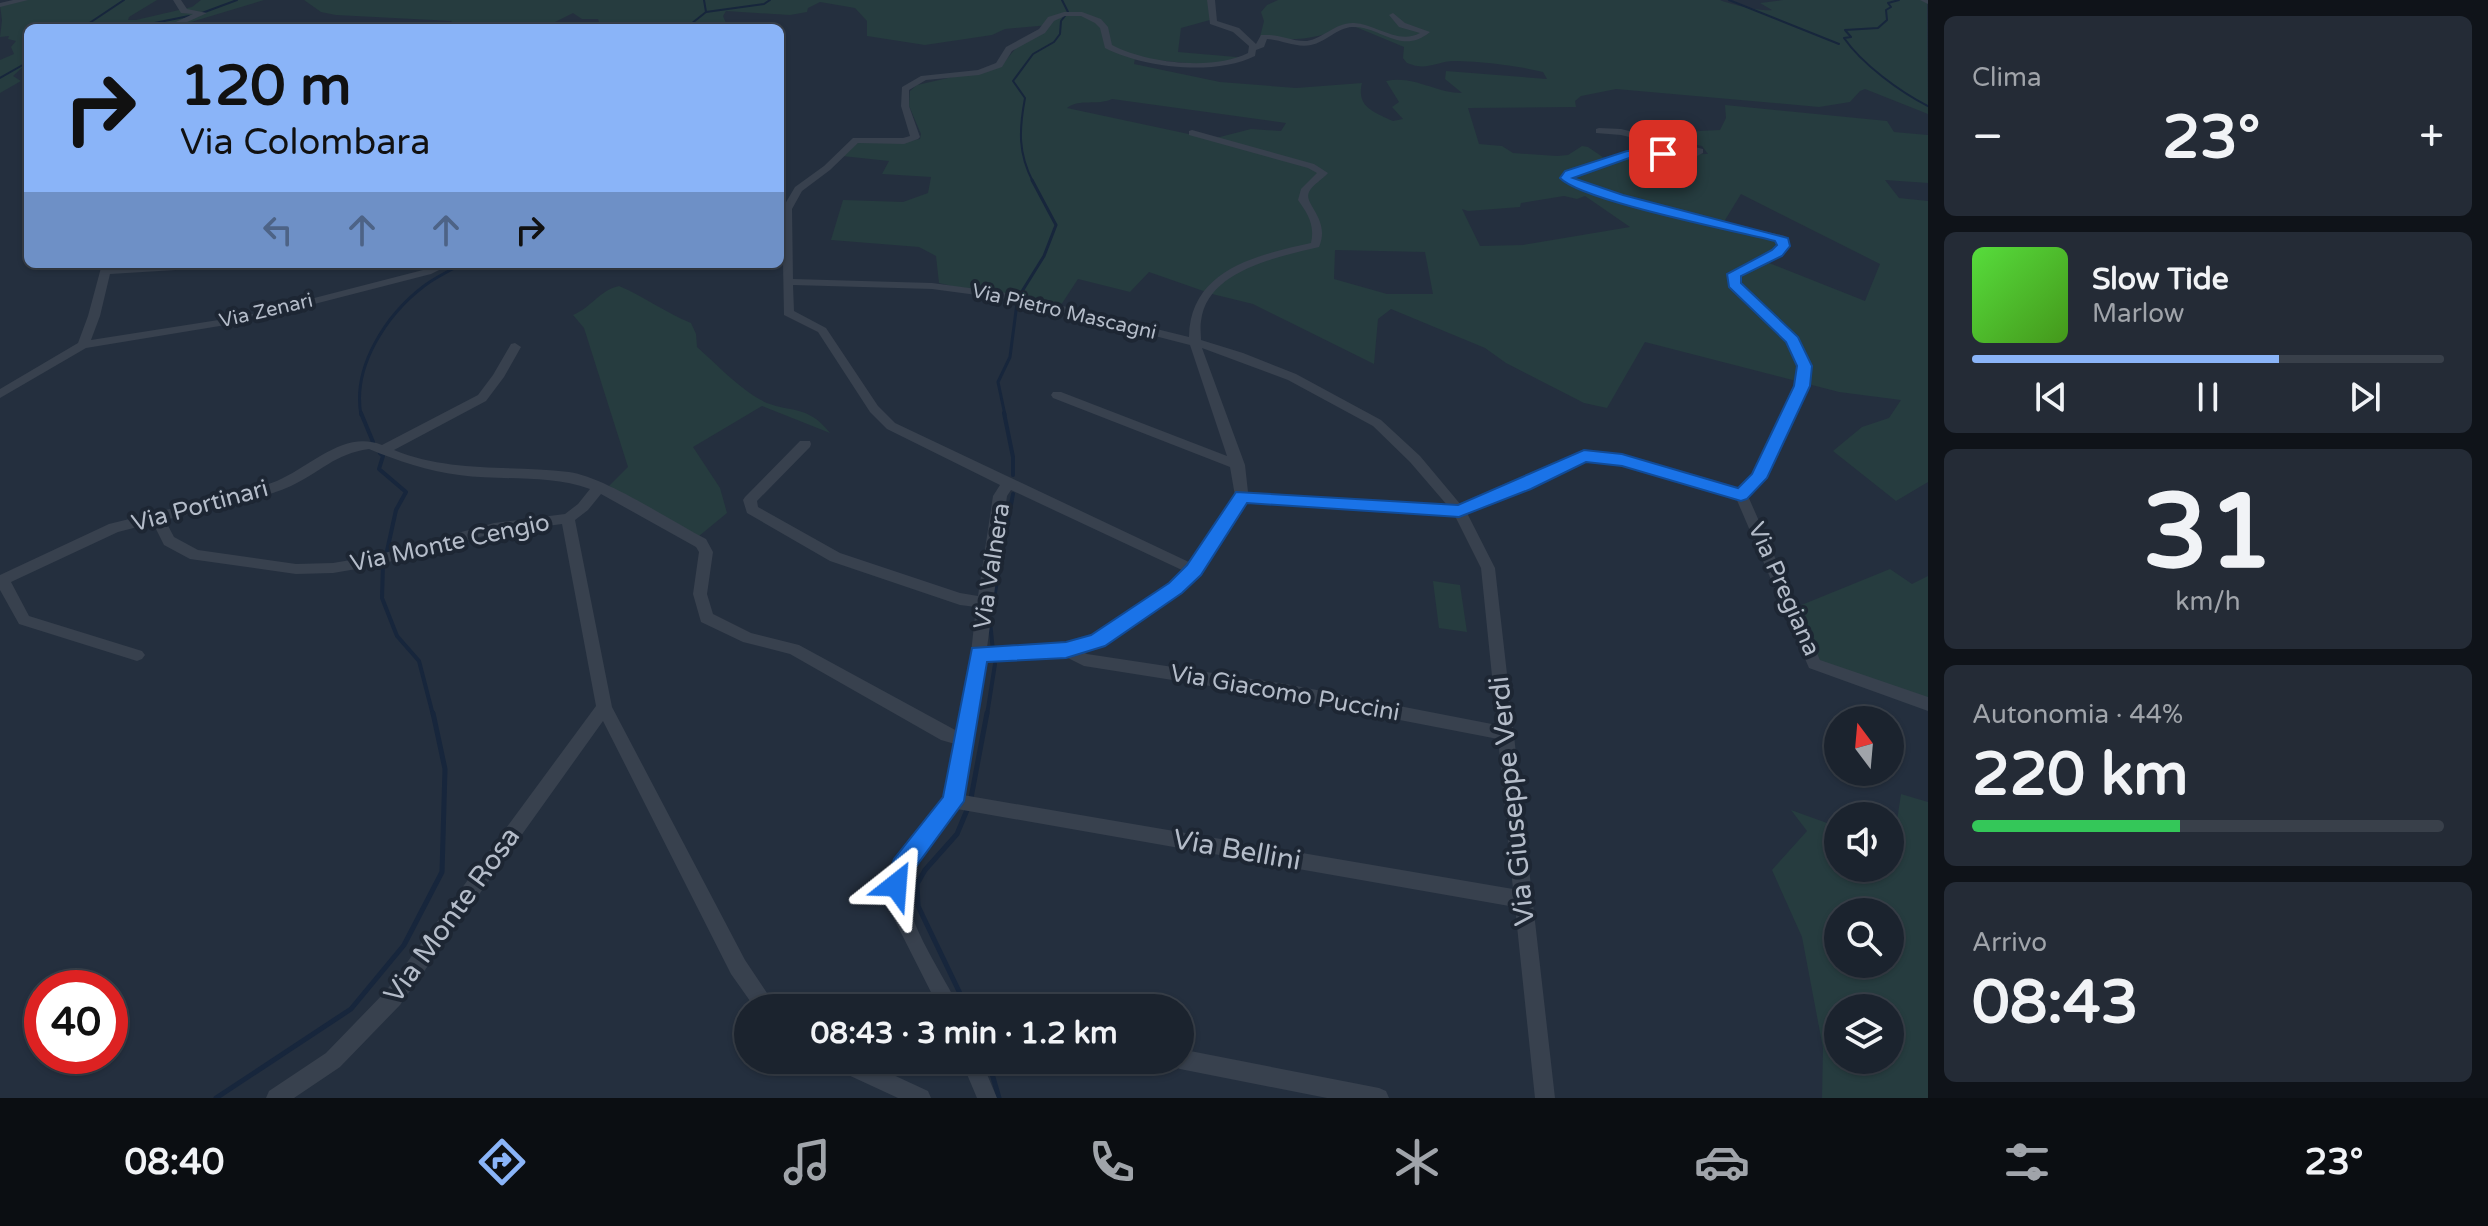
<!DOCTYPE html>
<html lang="it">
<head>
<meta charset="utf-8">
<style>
  body { margin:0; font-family:"Varela Round",sans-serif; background:#242b36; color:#f1f3f6; height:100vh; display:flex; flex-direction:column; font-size:30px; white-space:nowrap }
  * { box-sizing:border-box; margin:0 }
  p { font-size:26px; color:#a0a4aa }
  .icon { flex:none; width:44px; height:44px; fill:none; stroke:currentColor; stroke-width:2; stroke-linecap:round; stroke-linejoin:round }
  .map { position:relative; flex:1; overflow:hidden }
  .panel { display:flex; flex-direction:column; gap:16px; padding:16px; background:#0f1319; width:560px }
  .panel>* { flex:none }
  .guide { position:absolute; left:24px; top:24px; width:760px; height:244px; border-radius:12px; box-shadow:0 2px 6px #0004,0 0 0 2px #39404a; background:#8ab4f8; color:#111; overflow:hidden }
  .needle { width:52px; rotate:344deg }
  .controls { position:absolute; left:1824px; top:706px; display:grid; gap:16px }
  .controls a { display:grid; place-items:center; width:80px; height:80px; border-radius:50%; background:#1b232e; box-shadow:0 2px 6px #0004,0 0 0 2px #39404a; font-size:40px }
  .speed { position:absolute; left:24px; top:970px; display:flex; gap:16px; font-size:40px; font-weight:700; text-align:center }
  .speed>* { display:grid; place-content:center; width:104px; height:104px; border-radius:50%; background:#1b232e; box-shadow:0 2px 6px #0004,0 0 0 2px #39404a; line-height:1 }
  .speed .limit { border:12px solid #d22; background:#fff; color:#111 }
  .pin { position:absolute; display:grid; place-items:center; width:68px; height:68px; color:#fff; margin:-34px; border-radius:16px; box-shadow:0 4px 12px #0006 }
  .me { position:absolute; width:88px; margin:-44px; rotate:28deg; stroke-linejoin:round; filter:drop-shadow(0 0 6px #0008) }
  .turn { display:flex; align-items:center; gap:28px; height:168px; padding:0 24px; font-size:36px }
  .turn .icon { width:104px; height:104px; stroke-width:2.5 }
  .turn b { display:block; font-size:56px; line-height:68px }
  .lanes { display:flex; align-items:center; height:76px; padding:0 24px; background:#0003; justify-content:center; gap:40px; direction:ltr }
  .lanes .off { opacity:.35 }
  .big { font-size:60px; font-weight:700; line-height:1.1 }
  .panel .tile { flex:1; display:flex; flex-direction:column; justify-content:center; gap:12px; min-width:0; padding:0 28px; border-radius:12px; background:#242b36 }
  .panel .dial { align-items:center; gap:0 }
  .dial b { font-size:104px; line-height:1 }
  .song { display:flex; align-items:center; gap:24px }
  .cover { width:96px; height:96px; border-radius:12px; background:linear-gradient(135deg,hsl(110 70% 55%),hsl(100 70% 35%)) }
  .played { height:8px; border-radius:4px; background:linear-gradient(90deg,#8ab4f8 65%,#39404a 65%) }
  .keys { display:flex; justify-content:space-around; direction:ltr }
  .heat { display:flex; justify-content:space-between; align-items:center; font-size:44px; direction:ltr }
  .charge { height:12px; border-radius:6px; background:linear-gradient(90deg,#34c759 44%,#39404a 0) }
  .trip { position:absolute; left:734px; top:994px; width:460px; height:80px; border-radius:40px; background:#1b232e; box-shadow:0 2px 6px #0004,0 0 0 2px #39404a; font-weight:700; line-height:80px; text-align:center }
  .dock { display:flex; height:128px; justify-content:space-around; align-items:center; background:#0b0e12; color:#a0a4aa }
  .dock .icon { width:56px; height:56px }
  .dock .current { color:#8ab4f8 }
  .dock b { font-size:36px; color:#f1f3f6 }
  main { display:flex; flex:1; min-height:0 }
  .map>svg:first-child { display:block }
  .green { fill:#263c3f; fill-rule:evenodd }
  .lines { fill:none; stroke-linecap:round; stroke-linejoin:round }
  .stream-far3 { stroke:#17263c; stroke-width:2 }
  .stream-far2 { stroke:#17263c; stroke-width:3 }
  .stream-far1 { stroke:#17263c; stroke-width:4 }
  .stream { stroke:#17263c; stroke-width:5 }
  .minor { fill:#38414e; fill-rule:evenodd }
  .route { fill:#1a73e8; stroke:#114b97; stroke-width:2 }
  .labels { text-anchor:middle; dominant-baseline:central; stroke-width:8; stroke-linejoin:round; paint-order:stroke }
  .far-street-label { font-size:20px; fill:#b4bcc9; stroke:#1d2633 }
  .street-label { font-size:24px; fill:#b4bcc9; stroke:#1d2633 }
  .near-street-label { font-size:28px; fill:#b4bcc9; stroke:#1d2633 }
</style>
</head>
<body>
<main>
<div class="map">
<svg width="1928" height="1098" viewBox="0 0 1928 1098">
  <rect width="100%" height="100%" fill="#242f3e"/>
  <path class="green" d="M24 0H157L129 17 128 20H136L192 7 201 0H264L171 28H28V62L13 76 21 81 0 93V60L14 54 11 47 16 41 8 39 9 36 0 37 2 20 0 5Z
    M304 0H1213L1210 20 1181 28 1178 52 1248 58 1217 66 1135 58 1134 64 1220 82 1296 88 1362 83C1356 107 1374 112 1393 121L1403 119 1392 107 1399 102 1386 81C1414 75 1435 93 1462 93L1445 79 1446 71 1547 79 1543 72C1515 65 1485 62 1456 61 1441 60 1428 70 1413 65 1406 63 1407 63 1403 58L1404 47 1351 25C1318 39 1295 42 1260 37L1264 21 1261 12 1267 5 1278 0H1720C1728 4 1764 12 1772 10L1760 3 1783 0H1927L1928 114 1865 89 1860 91 1850 102 1819 107 1616 89 1581 96 1575 101 1576 107 1468 108 1479 144 1502 146 1513 153 1557 156 1568 155 1582 146 1588 147 1610 162 1633 155 1708 154 1702 146 1641 134 1720 130 1726 118 1725 105 1887 121 1894 132 1928 135V183L1885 180 1899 198 1928 201V482L1896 501 1833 451 1862 427 1889 418 1901 400 1839 392 1645 342 1607 408 1584 403 1506 363 1485 348 1391 309 1378 319 1374 364 1253 304 1212 294 1149 272 1130 292 1078 279 1057 311 939 283 936 256 919 247 831 240 843 200 903 202 928 193 931 177 882 174 889 161 842 156 859 142 899 143 920 139 921 134 909 106 910 91 917 85 1001 66 1016 48 1050 25 1005 29 992 35 925 45 867 36V21L855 8 820 2 808 8 807 12 790 15 726 11 723 16 728 28H601L598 19H582L573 13 543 28H444L452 21 336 15 321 12ZM1112 99 1286 123 1281 131 1251 129 1212 139 1067 108C1080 98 1097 106 1112 99ZM1741 194 1880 264 1865 301 1759 259 1776 249 1777 239 1722 225ZM1564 196 1577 199 1585 196 1630 227 1523 245 1480 246 1462 209 1468 211 1520 207 1521 203ZM1335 250 1425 252 1433 294H1387L1334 279Z
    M619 286C645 297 666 313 691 323L696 334 697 347C715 363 734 383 754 396 784 416 805 400 830 433L762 406 693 447 720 488 727 513 699 536 609 486 628 467 584 328 573 315C592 307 600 290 619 286Z
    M1890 569 1912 584 1928 576V704L1821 662 1794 608Z
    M1433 581 1460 585 1467 632 1439 628Z
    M1901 794 1928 802V1098H1822L1823 1048 1802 937 1772 870 1807 831 1791 810 1838 827V868H1890V846L1893 847ZM1838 912H1890V964H1838ZM1838 1008H1890V1060H1838Z"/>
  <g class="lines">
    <path class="stream-far3" d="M704 0 706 12
      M1729 0 1839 44
      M1899 0 1888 3 1891 7 1886 10 1887 20 1878 28 1845 30 1851 37 1844 38C1862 64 1900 92 1928 106
      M202 13 237 0
      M82 28 124 0
      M130 28 189 16
      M686 28 706 12 764 4 770 0
      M0 78 28 62
      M1033 182C1018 153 1019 130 1025 98L1013 81 1033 54 1054 42 1060 34 1061 21 1068 12 1062 0"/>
    <path class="stream-far2" d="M1021 293 1044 256 1056 225 1032 180
      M361 415C352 367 386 315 424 286 436 277 449 271 462 264
      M1005 415 998 382 1010 357 1017 303"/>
    <path class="stream-far1" d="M361 413 373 442
      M1004 413 1013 457V475
      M380 453 383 456 379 469 406 492 396 510 387 551
      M383 564 382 598 397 636 419 661 433 715
      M991 614 1013 494
      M990 622 993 651
      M987 715 995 664"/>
    <path class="stream" d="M971 798 987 713
      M967 810 957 834 925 870 917 884 918 906 967 1008
      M988 1060 999 1098
      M216 1098 351 1009 404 945 442 872 445 769 433 713"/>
    <path class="minor" d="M13 0H28L0 7V3Z
      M173 0H181L187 9 207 13 174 28H163L193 14 181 13Z
      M1207 0H1215L1217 21 1239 28 1256 44 1261 35H1264C1279 34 1293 42 1307 41 1324 38 1336 22 1354 23 1376 24 1398 45 1420 33L1399 27 1389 15 1393 13 1405 23 1430 32C1401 56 1381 26 1352 27 1337 28 1326 42 1311 45 1296 48 1282 40 1267 39L1264 47 1256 50 1255 56C1215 76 1144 68 1105 48L1100 28 1095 23 1081 16H1065L1054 21 1045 33 1012 51 1002 67 979 75 926 80 909 90V106L920 137 918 139 904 144 858 143 830 170 802 191 792 209 793 279 932 283 1014 294 1189 337C1190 270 1256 255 1311 243 1315 225 1308 214 1298 200L1301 189 1317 173 1308 168 1189 135V131L1192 130 1314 164 1328 173C1323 179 1312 185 1309 192 1303 204 1331 219 1319 247 1278 257 1207 270 1201 321 1200 327 1201 334 1201 340L1243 353 1296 374 1381 420 1420 456 1461 505 1520 482 1584 452 1622 456 1739 490 1754 475 1796 386 1799 366 1788 342 1730 286 1729 274 1773 251 1779 245 1777 240 1660 213 1571 186 1561 178 1566 172 1631 151H1689L1621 135 1596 133V129L1599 128 1621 129 1703 149V153L1695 157H1632L1571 177 1577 182 1667 209 1781 235 1785 236 1789 246 1781 255 1739 276V283L1797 338 1811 366 1808 386 1766 478 1748 496 1820 660 1928 697V711L1809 668 1736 498 1622 464 1586 461 1530 488 1467 513 1495 568 1555 1098H1535L1515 907 957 809C942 829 922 848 910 869 891 904 945 975 959 1008H939L894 919 887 885 896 860 945 798 955 744 941 740 790 654 743 642 701 622 693 594 699 552 696 547 601 494 588 510 575 520 612 707 745 960 777 1008H755L731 974 603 721 400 1005 340 1067 294 1098H266L269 1091 326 1053 386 991 596 706 562 524 494 533 374 566 333 573 296 574 190 559 164 545 153 523 118 532 11 582 29 616 142 651 145 655 142 659 137 661 19 624 0 590V575L109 524 259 487C267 484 276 482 283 478 314 463 346 430 382 445L478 395 493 375 511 344 515 343 521 347 504 377 486 401 394 450C450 473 510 465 569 472 605 477 671 521 706 539L713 552 707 594 713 614 751 633 799 645 957 731 971 653 976 607 960 605 830 561 747 513 743 500 745 497 800 441H810L811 444 810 447 757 501 758 507 840 553 960 593 978 596 993 496 1000 485 887 429 870 412 818 332 784 315 782 209 795 187 824 166 853 138H903L910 136 901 106 902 87 921 76 978 70 996 63 1006 47 1039 29 1048 17 1064 12H1082L1101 19 1108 27 1112 45C1146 63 1213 71 1248 53L1249 46 1233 32 1210 24ZM793 285 932 289 1014 300 1190 345 1227 456 1061 392H1053L1051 395 1053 398 1230 467 1235 496 1191 563 895 423 878 406 826 328 794 311ZM1202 348 1288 380 1373 426 1410 462 1447 505 1248 492 1245 465ZM369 449C398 461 428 471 459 475 503 481 548 474 590 489L578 504 565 514 494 523 374 556 333 563 296 564 198 550 174 537 165 520C206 510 252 503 291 486 321 472 334 454 369 449ZM1011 490 1184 571C1159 596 1099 637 1066 644 1043 648 1019 648 996 650L987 648 1007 496ZM1246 501 1455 516 1481 568 1497 725 1286 684 1087 654 1081 651 1103 644 1181 592 1199 574ZM1064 656 1084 666 1286 698 1498 739 1513 889 963 795 985 660 996 662Z
      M1920 0H1928V4Z
      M102 264H112V267L230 264 225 267 110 274 100 316 91 340 244 316 423 270 437 264H451L431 274 244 322 86 348 0 398V389L78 343 88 316Z
      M1180 1049 1379 1088 1386 1091 1389 1098H1327L1180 1069 1173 1066 1170 1060H1180Z
      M828 1060H861L928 1091 931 1098H898L831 1067Z
      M961 1060H981L997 1098H977Z"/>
  </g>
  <path class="route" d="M1627 151 1663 150 1669 154 1663 157H1632L1573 178 1623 195 1788 238 1790 246 1782 256 1741 276V283L1798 337 1812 366 1810 386 1767 478 1747 499 1741 501 1622 466 1586 462 1531 489 1459 517 1247 503 1201 575 1182 593 1105 646 1066 658 987 662 964 801 912 872 904 893 896 896 888 893 885 885 894 859 943 797 972 648 1066 642 1091 635 1169 583 1187 565 1236 492 1458 505 1584 450 1622 454 1738 488 1752 474 1794 386 1797 366 1786 342 1729 287 1727 274 1772 250 1777 245 1775 241C1736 231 1582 201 1560 178L1565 171Z"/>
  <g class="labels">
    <g class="far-street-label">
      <text transform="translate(266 311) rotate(-13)">Via Zenari</text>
      <text transform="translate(1064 312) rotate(13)">Via Pietro Mascagni</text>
    </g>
    <g class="street-label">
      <text transform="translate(200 506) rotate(-15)">Via Portinari</text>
      <text transform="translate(450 543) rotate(-12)">Via Monte Cengio</text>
      <text transform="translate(992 566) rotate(-81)">Via Valnera</text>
      <text transform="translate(1784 589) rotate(66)">Via Pregiana</text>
      <text transform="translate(1285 693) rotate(10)">Via Giacomo Puccini</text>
    </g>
    <g class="near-street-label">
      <text transform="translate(1512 801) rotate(-96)">Via Giuseppe Verdi</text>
      <text transform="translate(1237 850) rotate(10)">Via Bellini</text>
      <text transform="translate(452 915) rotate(-54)">Via Monte Rosa</text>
    </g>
  </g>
</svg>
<div class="controls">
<a><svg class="needle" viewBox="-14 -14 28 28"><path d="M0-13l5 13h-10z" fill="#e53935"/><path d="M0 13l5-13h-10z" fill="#a0a4aa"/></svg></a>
<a><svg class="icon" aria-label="sound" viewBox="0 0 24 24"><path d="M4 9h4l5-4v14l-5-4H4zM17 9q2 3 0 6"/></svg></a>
<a><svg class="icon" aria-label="search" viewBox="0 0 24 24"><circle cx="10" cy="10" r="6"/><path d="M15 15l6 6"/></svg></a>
<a><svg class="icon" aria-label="layers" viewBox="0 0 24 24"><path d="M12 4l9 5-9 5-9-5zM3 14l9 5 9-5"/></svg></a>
</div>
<div class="speed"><div class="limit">40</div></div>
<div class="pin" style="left:1663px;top:154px;background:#d93025"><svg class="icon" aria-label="arrive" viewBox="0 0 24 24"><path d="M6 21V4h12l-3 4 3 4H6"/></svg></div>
<svg class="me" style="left:896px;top:885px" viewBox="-20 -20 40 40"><path d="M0-17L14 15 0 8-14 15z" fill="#1a73e8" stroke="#fff" stroke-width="4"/></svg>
<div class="trip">08:43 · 3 min · 1.2 km</div>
<div class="guide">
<div class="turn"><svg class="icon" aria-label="right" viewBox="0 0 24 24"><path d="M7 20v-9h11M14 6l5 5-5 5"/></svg><div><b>120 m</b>Via Colombara</div></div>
<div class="lanes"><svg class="icon off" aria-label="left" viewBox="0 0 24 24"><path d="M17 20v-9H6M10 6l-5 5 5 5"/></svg><svg class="icon off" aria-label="ahead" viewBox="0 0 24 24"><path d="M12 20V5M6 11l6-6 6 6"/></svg><svg class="icon off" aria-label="ahead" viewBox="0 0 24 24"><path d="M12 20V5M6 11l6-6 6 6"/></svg><svg class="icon" aria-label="right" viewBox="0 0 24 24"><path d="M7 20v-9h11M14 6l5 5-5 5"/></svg></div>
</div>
</div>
<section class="panel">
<div class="tile"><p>Clima</p>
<div class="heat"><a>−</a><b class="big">23°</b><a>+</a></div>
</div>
<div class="tile">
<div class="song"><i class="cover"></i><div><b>Slow Tide</b><p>Marlow</p></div></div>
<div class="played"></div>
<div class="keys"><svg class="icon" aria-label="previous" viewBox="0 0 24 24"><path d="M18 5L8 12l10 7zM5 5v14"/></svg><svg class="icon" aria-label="pause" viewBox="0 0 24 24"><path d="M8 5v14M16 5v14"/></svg><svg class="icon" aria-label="next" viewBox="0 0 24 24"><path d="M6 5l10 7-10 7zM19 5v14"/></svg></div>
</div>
<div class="tile dial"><b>31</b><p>km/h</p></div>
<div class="tile"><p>Autonomia · 44%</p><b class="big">220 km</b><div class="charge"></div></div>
<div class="tile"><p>Arrivo</p><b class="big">08:43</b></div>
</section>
</main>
<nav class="dock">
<b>08:40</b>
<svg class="icon current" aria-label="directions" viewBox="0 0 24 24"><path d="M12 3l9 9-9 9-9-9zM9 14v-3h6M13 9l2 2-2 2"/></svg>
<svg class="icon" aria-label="music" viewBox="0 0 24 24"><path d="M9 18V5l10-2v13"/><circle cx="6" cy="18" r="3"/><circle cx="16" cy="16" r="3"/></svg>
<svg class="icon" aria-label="phone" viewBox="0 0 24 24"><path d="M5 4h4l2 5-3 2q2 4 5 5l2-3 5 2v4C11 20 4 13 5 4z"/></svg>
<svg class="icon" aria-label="climate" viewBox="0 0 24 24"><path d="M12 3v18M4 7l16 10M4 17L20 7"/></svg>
<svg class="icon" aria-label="car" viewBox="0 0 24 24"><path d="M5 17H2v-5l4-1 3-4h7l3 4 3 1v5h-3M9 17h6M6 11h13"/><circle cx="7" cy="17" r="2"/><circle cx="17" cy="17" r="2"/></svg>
<svg class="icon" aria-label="filters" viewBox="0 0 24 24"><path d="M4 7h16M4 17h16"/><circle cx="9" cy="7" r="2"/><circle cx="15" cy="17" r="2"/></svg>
<b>23°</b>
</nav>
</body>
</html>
